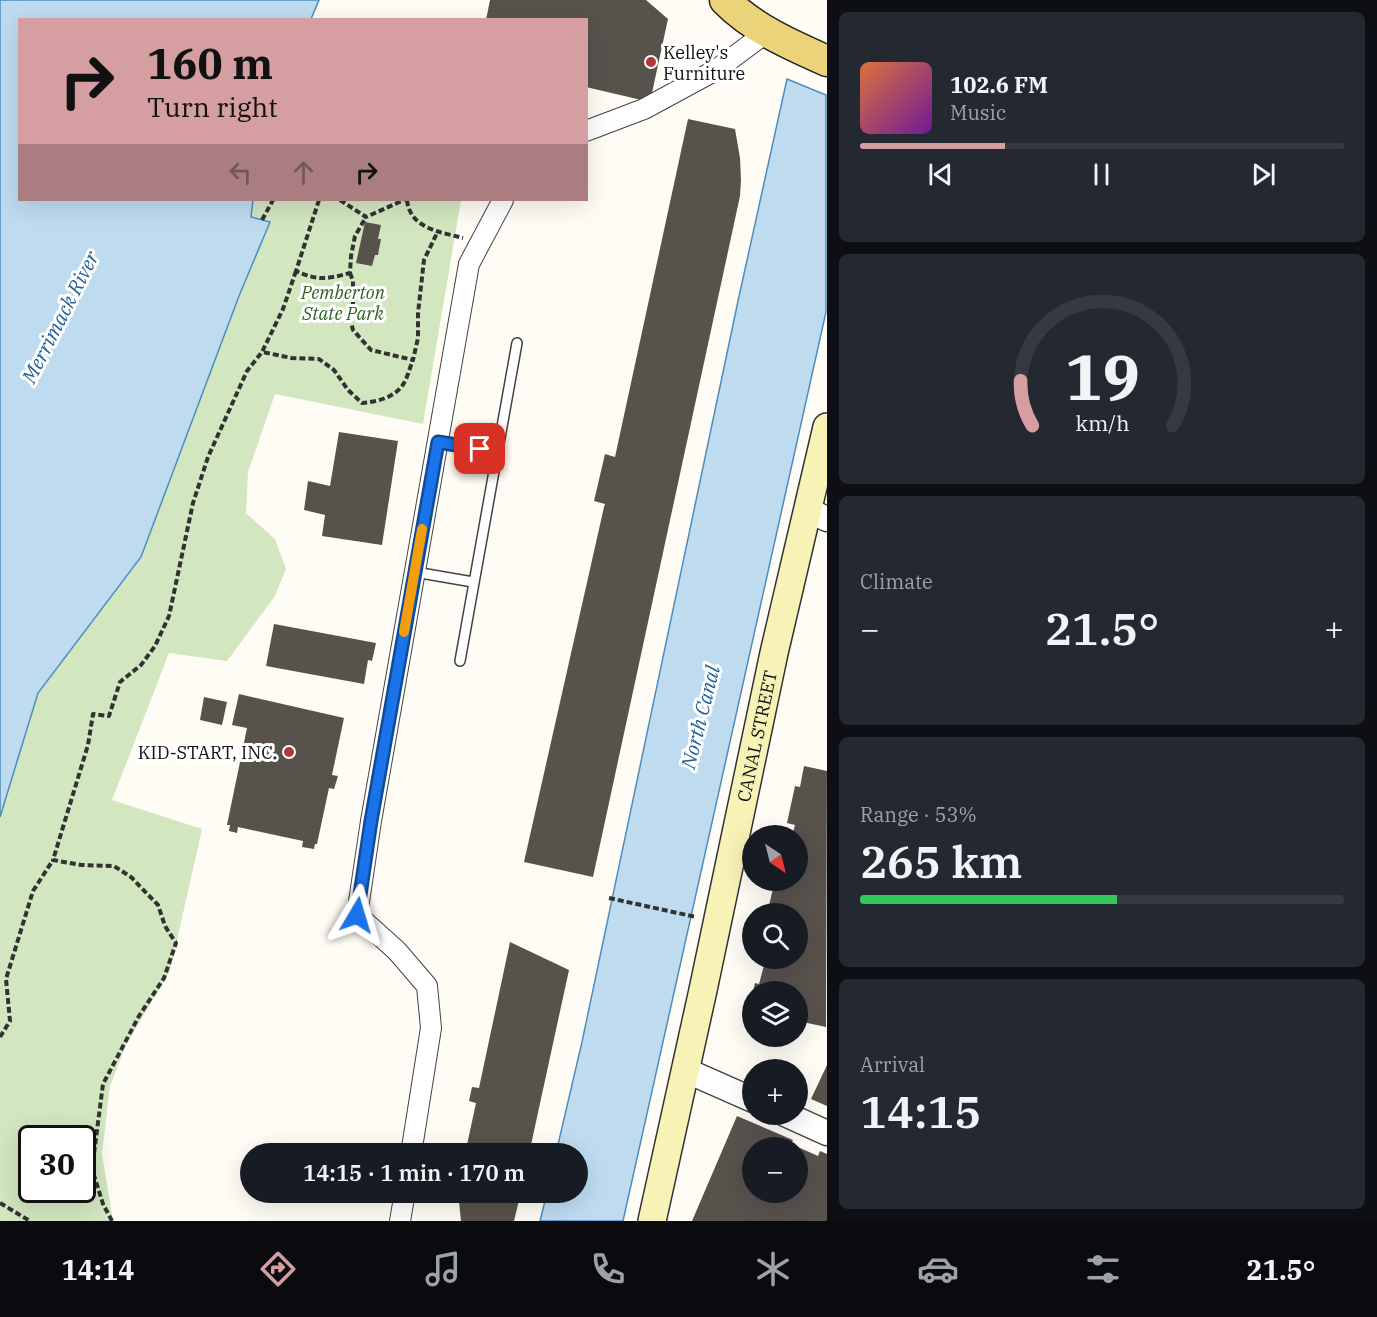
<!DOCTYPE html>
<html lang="en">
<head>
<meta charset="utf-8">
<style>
  body { margin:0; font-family:"IBM Plex Serif",serif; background:#242831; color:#f1f3f6; height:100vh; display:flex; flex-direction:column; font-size:22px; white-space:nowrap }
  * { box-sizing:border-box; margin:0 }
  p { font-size:20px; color:#9ea1a6 }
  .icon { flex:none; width:33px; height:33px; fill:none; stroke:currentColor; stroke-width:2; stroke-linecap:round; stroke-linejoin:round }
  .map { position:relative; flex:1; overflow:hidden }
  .side { display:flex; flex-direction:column; gap:12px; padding:12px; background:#0d0f14; width:550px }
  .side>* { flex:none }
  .top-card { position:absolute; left:18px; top:18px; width:570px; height:183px; border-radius:0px; box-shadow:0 6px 24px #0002; background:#d59ea0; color:#111; overflow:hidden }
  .needle { width:39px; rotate:145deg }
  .tools { position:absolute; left:742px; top:825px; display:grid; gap:12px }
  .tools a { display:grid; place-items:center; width:66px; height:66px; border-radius:50%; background:#171b24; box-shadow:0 6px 24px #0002; font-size:30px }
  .speed { position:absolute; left:18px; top:1125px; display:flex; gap:12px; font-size:30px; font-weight:700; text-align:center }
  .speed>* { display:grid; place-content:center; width:78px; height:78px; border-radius:50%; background:#171b24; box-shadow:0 6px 24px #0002; line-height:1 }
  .speed .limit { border:3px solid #111; border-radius:9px; background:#fff; color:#111 }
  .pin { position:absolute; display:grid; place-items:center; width:51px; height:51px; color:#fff; margin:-26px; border-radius:12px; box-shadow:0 3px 9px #0006 }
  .me { position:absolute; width:66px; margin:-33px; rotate:7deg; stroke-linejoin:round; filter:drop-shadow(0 0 4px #0008) }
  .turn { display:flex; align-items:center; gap:21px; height:126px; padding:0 30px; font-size:27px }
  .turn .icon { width:78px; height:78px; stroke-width:2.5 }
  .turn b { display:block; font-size:42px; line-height:51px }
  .lanes { display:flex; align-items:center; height:57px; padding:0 30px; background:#0003; justify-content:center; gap:30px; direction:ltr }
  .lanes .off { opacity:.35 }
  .big { font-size:45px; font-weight:600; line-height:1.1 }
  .side .tile { flex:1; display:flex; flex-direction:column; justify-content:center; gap:9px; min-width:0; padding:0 21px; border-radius:9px; background:#242831 }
  .side .dial { align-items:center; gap:0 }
  .dial svg { height:156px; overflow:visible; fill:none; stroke:#363941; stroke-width:7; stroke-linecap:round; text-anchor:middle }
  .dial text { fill:#f1f3f6; stroke:none }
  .song { display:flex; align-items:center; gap:18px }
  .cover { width:72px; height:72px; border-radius:9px; background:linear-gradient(135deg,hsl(20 70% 55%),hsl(280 70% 35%)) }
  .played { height:6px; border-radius:3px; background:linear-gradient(90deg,#d59ea0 30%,#363941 30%) }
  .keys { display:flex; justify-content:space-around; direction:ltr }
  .heat { display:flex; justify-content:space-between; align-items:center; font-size:33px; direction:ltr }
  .charge { height:9px; border-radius:4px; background:linear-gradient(90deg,#34c759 53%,#363941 0) }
  .trip { position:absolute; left:240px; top:1143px; width:348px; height:60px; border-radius:30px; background:#171b24; box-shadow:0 6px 24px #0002; font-weight:600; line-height:60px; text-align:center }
  .dock { display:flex; height:96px; justify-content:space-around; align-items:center; background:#090b0e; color:#9ea1a6 }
  .dock .icon { width:42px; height:42px }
  .dock .selected { color:#d59ea0 }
  .dock b { font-size:27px; color:#f1f3f6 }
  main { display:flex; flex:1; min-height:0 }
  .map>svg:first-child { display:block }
  .green { fill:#d2e6c0; fill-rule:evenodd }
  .water { fill:#bedbf0; stroke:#4c8dbf; stroke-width:1.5 }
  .building { fill:#58524d; fill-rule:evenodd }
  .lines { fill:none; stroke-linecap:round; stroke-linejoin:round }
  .service-casing { stroke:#434343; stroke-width:12 }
  .minor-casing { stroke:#434343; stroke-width:22 }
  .tertiary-casing { stroke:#434343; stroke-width:27 }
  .secondary-casing { stroke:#323232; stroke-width:30 }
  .primary-casing { stroke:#212121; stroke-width:33 }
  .path { stroke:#323232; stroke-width:4; stroke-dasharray:6 3; stroke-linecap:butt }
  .service { stroke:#fff; stroke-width:9 }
  .minor { stroke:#fff; stroke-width:20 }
  .tertiary { stroke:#fff; stroke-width:24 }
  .secondary { stroke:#f7f2b6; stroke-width:27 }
  .primary { stroke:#ead378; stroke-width:30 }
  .route-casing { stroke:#114b97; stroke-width:15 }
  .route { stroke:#1a73e8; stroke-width:10 }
  .slow { stroke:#f59e0b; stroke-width:10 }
  .poi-dot { fill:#b23637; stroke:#fff; stroke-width:2 }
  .labels { text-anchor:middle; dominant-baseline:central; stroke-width:6; stroke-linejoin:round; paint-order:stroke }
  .poi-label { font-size:18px; fill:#101010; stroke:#fff; text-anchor:start }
  .park-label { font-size:18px; font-style:italic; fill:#306226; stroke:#fff }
  .street-label { font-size:18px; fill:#101010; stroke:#fff }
  .water-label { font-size:20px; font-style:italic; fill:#256095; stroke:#fff }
</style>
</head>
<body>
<main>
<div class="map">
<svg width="827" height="1221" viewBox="0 0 827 1221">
  <rect width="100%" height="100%" fill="#fefcf4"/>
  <path class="green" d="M253 200H461L423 424 275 394 248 472 246 513 275 539 286 569 275 596 227 661 169 653 112 800 202 829 170 971 126 1045 110 1086 102 1154 113 1221H0V817L38 693 141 557 239 296 270 223 251 217ZM32 1138H82V1190H32Z"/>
  <path class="water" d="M0 0H319L311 19 20 20V200H253L251 217 270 222 239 296 141 557 38 693 0 817Z
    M787 79 826 95V312L623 1221H540L547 1193 578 1192V1154L556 1153 582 1042 738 301Z"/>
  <path class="building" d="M490 0H646L668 19 650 102 586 87V20H486Z
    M688 119 735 129 740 158 741 180 740 196 593 877 524 862 604 507 605 504 594 501 605 454 615 457Z
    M365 222 381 225 378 239H381L378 255H375L372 266 356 263Z
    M339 432 398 441 382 545 322 536 325 515 304 510 308 481 330 486Z
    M274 624 376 643 372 661 368 660 364 684 266 666Z
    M239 694 344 718 332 775 338 776 334 789 329 788 317 844H315L314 849 302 847 303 841 238 827 237 833 229 831 230 825H227L247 728 232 725Z
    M204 697 227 702 222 725 200 720Z
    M804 766 827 771 826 1027 798 1021V992H753L755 983 759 984 766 958H798V914H767L775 880H798V836H792L795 825 787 823 795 786 800 787Z
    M510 942 569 970 529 1154H465L476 1103 469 1101 472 1087 479 1088Z
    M827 1065V1106L811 1099Z
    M737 1116 793 1140 791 1144 818 1156 820 1151 827 1154V1221H692ZM753 1148H798V1192H753Z
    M458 1192H521L514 1221H461Z"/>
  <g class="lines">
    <defs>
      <path id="service" d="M438 442 497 452
        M415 572 473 582
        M460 661 517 343"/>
      <path id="minor" d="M586 131 644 109 716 70 767 32
        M411 1154 431 1028 427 986 397 951 357 915 371 821 469 264 503 200
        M400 1221 405 1192"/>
      <path id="tertiary" d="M807 510 827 519
        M685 1070 753 1100
        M785 1114 827 1133"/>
      <g id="secondary">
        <path id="s1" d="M652 1221 703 990 774 653 827 427"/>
      </g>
      <path id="primary" d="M725 0C752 28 791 45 827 61"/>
    </defs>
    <use href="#service" class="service-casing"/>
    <use href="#minor" class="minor-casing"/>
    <use href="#tertiary" class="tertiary-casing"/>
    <use href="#secondary" class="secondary-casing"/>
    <use href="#primary" class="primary-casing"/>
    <path class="path" d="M319 200 296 271C317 281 328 279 350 273L351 256 355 236 366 217
      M340 200 366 217 404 200
      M407 200C410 229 441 232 463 238
      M262 220 273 200
      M296 271 283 309 262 352 292 358 319 359 334 370 348 390 362 403C377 402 396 397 404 383 408 376 410 367 413 360
      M350 273 353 281V303L349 315 353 330 361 339 371 350 413 360 418 338V313L424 260 438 231
      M609 898 696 917
      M0 1037 10 1021 6 979 33 891 53 860
      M0 1203 30 1221
      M112 1221 103 1204 92 1169 103 1084 139 1016 164 978 176 943 165 926 158 905 131 877 114 866 81 865 53 860 88 745 93 714 109 716 120 682 141 665 155 646 169 616 193 503 208 457 247 371 262 352"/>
    <use href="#service" class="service"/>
    <use href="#minor" class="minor"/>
    <use href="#tertiary" class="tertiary"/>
    <use href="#secondary" class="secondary"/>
    <use href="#primary" class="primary"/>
  </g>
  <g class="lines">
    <defs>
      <path id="route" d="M357 915 371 821 438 442 480 449"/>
    </defs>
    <use href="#route" class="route-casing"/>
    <use href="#route" class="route"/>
    <path class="slow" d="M404 632 422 529"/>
  </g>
  <g class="poi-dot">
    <circle cx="651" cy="62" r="6"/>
    <circle cx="289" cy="752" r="6"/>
  </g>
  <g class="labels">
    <g class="poi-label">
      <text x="663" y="52">Kelley's<tspan x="663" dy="21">Furniture</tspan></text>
      <text x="277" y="752" text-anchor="end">KID-START, INC.</text>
    </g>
    <g class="park-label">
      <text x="343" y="292">Pemberton<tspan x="343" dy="21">State Park</tspan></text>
    </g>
    <g class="street-label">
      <text stroke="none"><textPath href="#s1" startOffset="496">CANAL STREET</textPath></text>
    </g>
    <g class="water-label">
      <text transform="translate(60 317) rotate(-63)">Merrimack River</text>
      <text transform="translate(700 717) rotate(-76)">North Canal</text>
    </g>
  </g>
</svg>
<div class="tools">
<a><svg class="needle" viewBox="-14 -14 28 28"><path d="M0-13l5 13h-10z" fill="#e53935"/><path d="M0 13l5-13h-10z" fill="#9ea1a6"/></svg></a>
<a><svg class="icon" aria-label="search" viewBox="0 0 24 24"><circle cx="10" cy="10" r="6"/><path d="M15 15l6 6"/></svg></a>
<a><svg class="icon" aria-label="layers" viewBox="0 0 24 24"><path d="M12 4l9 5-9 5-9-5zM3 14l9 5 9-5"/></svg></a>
<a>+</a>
<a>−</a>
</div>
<div class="speed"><div class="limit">30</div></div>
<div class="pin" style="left:480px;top:449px;background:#d93025"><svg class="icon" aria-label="arrive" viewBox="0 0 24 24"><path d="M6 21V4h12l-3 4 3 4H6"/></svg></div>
<svg class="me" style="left:357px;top:915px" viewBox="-20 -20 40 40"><path d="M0-17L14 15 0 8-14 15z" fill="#1a73e8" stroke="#fff" stroke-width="4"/></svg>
<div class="trip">14:15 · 1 min · 170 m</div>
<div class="top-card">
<div class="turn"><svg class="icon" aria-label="right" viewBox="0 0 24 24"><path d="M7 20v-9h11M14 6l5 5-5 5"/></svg><div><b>160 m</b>Turn right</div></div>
<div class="lanes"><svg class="icon off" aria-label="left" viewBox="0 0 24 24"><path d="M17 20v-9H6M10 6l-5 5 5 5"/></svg><svg class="icon off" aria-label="ahead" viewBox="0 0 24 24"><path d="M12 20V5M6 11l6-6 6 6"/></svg><svg class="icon" aria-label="right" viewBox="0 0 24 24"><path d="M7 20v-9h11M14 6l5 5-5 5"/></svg></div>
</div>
</div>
<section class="side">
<div class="tile">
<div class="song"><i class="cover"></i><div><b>102.6 FM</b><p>Music</p></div></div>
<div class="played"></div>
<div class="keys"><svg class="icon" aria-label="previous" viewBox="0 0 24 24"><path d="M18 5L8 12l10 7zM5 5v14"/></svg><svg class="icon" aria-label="pause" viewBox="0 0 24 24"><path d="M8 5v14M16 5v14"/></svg><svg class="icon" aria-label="next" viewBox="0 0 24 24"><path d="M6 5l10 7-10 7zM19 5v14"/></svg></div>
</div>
<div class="tile dial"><svg viewBox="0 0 100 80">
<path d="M14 69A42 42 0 1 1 86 69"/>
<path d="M14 69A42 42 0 0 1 8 46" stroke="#d59ea0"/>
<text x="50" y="56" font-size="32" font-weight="700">19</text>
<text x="50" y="72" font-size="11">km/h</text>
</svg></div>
<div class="tile"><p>Climate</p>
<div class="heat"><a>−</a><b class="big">21.5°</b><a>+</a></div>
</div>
<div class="tile"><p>Range · 53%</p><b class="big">265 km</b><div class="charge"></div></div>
<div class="tile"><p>Arrival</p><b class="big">14:15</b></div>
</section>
</main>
<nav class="dock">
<b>14:14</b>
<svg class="icon selected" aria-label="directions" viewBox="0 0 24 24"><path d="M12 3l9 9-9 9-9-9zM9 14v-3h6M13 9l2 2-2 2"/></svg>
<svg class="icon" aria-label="music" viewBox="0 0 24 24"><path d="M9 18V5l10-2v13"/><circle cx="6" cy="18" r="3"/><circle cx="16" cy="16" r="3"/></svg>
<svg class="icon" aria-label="phone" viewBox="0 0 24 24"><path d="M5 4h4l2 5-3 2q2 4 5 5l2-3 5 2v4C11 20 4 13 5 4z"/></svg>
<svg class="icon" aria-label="climate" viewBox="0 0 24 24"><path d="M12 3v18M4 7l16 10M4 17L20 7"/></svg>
<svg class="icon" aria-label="car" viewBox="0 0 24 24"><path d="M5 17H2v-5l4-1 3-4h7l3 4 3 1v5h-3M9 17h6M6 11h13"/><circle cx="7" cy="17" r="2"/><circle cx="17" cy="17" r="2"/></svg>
<svg class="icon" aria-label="filters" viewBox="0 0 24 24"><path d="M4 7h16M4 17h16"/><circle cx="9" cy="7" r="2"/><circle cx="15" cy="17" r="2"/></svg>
<b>21.5°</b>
</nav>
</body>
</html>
